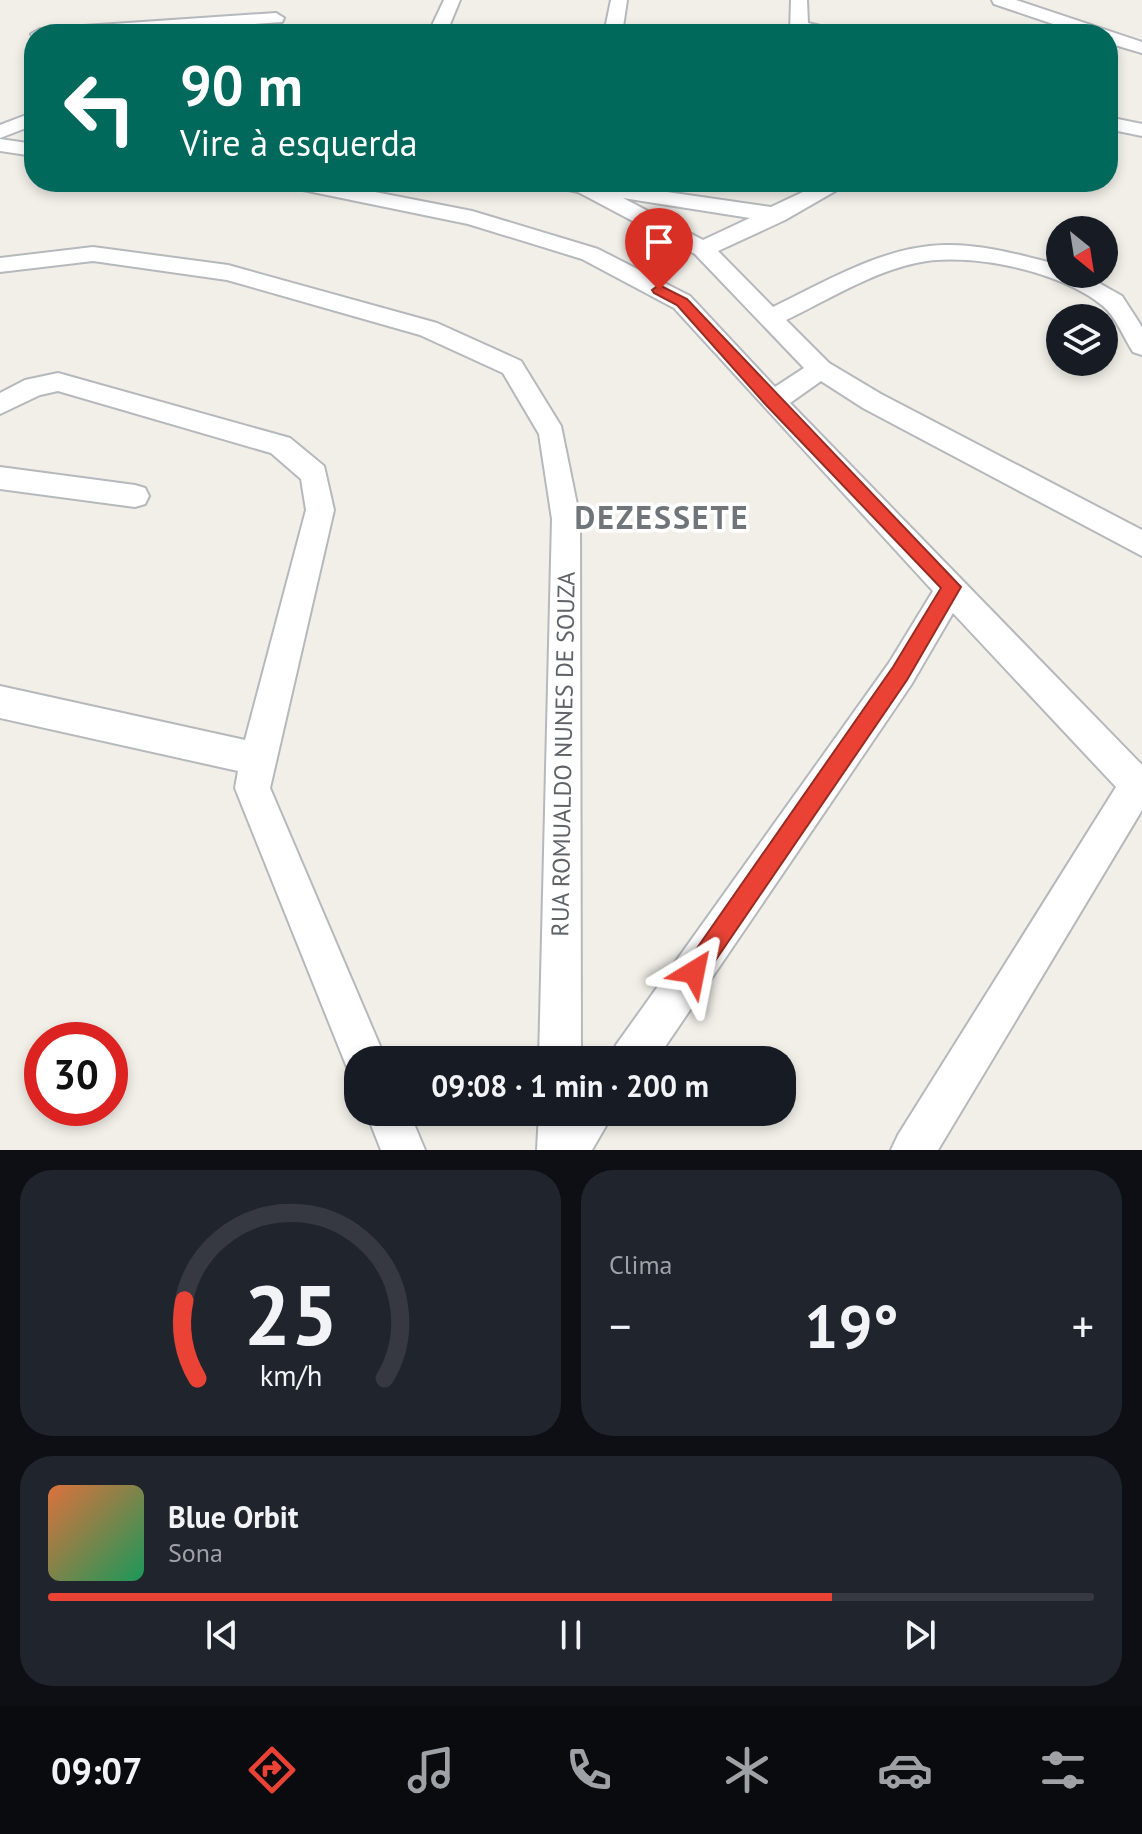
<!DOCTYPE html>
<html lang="pt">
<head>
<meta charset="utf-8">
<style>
  body { margin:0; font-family:"PT Sans",sans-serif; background:#20242c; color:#f1f3f6; height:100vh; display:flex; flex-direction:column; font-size:30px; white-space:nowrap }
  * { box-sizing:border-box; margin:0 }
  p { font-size:26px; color:#9ea1a6 }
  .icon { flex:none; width:44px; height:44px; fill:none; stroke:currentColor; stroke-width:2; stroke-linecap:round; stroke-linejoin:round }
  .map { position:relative; height:1150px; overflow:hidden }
  .drawer { display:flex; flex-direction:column; gap:20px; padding:20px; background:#0d0f14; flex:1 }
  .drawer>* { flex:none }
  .top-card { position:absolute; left:24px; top:24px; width:1094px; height:168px; border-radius:32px; box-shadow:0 4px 12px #0003; background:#00695c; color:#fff; overflow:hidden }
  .needle { width:52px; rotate:150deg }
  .buttons { position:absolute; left:1046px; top:216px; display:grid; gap:16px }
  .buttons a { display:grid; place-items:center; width:72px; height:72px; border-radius:50%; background:#171b24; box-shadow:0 4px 12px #0003; font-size:40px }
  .speed { position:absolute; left:24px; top:1022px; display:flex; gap:16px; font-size:40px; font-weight:700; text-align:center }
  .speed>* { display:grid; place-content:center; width:104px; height:104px; border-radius:50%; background:#171b24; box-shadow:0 4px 12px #0003; line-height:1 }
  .speed .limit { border:12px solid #d22; background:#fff; color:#111 }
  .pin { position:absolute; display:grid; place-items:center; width:68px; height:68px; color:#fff; margin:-82px -34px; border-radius:50% 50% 50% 0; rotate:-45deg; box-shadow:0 0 8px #0007 }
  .pin .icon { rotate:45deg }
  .me { position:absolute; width:88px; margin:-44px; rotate:35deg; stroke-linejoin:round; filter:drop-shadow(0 0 6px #0008) }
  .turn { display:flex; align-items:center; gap:28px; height:168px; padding:0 24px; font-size:36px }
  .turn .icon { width:104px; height:104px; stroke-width:2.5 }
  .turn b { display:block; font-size:56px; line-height:68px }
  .big { font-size:60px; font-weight:600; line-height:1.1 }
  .drawer .card { flex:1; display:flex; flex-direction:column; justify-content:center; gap:12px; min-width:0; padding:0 28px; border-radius:32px; background:#20242c }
  .drawer .dial { align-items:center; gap:0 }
  .dial svg { height:208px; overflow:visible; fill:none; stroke:#363941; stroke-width:7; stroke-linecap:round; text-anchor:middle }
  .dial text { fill:#f1f3f6; stroke:none }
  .song { display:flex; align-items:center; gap:24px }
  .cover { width:96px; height:96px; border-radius:12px; background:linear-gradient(135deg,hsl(20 70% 55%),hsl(150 70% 35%)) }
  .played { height:8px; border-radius:4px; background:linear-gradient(90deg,#ea4335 75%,#363941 75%) }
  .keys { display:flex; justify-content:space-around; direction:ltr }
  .heat { display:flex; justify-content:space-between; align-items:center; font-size:44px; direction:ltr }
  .drawer .tiles { flex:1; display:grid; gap:20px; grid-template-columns:1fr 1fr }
  .card:last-child { grid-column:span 2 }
  .trip { position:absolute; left:344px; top:1046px; width:452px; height:80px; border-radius:32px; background:#171b24; box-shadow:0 4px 12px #0003; font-weight:600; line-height:80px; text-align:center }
  .dock { display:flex; height:128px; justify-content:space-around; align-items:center; background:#090b0e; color:#9ea1a6 }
  .dock .icon { width:56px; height:56px }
  .dock .selected { color:#ea4335 }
  .dock b { font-size:36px; color:#f1f3f6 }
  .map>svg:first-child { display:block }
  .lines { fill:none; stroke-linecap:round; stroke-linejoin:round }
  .street-casing { stroke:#b5b8bc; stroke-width:4 }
  .street { fill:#fff; fill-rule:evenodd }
  .route { fill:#ea4335; stroke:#982c22; stroke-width:2 }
  .labels { text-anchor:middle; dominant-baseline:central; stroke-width:7; stroke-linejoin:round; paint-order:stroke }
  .street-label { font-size:24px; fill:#5f6368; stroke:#fff }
  .district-label { font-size:32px; font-weight:bold; letter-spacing:2px; fill:#70757a; stroke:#fff }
</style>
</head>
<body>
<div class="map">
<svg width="1142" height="1150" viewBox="0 0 1142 1150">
  <rect width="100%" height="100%" fill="#f1efe8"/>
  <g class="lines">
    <defs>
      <path id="street" d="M444 0H460L446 34H428Z
        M611 0H627L622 34H604Z
        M791 0H807L808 23 837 30 840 34H790Z
        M992 0H1016L1142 42V53L1108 43V34H1083L994 4Z
        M276 13 284 18 282 22 116 34H34V38L31 34 40 29Z
        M34 112V125L0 138V125Z
        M1108 117 1142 124V136L1108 129Z
        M0 139 34 144V156L0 151Z
        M283 182H324L472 211 598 249 690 296 775 387 804 368 695 254 578 192 549 186 546 182H598L771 207 824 182H851L785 220 718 251 773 307C827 281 884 246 945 245 984 244 1023 256 1060 265V274H1083L1122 296 1142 327V355L1133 352C1124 338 1116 317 1103 306 1062 271 968 251 916 263 870 273 828 300 786 320L829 363 881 394 1142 530V556L863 408 821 381 790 403 1142 765V810L938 1150H891L898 1135 1116 787 953 613 911 685 656 1060H610L616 1045 889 663 933 591 674 308 582 259 468 224 293 188ZM623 198 750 218 703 240Z
        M93 247 228 265 437 323 521 361 561 426 580 519 581 1060H539L552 519 539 434 503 373 420 335 227 280 93 261 0 272V258Z
        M58 373 290 438 324 466 334 510 270 788 386 1060H358V1078L350 1075 235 788 238 771 0 718V686L245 740 306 510 301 479 271 453 58 391 40 395 0 414V393L25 380Z
        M0 467 135 485 145 488 149 496 145 504 135 507 0 489Z
        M366 1112H409L425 1150H381Z
        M539 1112H614L592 1150H537Z"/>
    </defs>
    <use href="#street" class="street-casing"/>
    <use href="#street" class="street"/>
  </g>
  <path class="route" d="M659 285 687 299 961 587 907 680 702 980 694 984 686 980 682 972 686 964 893 667 941 588 767 406 677 305 654 293 652 290Z"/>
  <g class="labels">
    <g class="street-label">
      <text transform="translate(563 754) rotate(-89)">RUA ROMUALDO NUNES DE SOUZA</text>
    </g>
    <g class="district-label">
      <text x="662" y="517">DEZESSETE</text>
    </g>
  </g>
</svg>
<div class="buttons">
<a><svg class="needle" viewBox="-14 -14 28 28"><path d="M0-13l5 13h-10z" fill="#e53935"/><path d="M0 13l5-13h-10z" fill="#9ea1a6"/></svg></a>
<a><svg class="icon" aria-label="layers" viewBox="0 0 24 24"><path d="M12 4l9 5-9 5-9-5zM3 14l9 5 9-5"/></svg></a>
</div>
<div class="speed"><div class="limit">30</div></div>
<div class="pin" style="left:659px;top:290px;background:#d93025"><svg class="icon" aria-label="arrive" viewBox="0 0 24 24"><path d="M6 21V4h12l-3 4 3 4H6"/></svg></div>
<svg class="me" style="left:694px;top:972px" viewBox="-20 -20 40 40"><path d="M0-17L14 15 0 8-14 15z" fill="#ea4335" stroke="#fff" stroke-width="4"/></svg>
<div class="trip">09:08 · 1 min · 200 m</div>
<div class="top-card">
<div class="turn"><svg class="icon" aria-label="left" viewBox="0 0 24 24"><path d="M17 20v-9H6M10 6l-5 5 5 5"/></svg><div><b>90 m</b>Vire à esquerda</div></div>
</div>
</div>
<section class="drawer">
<div class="tiles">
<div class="card dial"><svg viewBox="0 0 100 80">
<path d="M14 69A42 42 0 1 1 86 69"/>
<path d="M14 69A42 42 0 0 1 9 39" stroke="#ea4335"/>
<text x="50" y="56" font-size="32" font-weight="700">25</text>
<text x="50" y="72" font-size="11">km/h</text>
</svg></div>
<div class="card"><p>Clima</p>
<div class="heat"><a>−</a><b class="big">19°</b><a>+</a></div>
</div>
<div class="card">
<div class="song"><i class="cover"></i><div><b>Blue Orbit</b><p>Sona</p></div></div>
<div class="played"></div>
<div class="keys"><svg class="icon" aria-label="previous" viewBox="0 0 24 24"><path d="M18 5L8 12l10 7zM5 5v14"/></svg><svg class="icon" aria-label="pause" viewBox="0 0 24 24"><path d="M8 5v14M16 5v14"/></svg><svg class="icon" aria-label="next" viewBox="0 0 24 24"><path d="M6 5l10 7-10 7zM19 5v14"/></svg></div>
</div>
</div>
</section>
<nav class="dock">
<b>09:07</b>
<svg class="icon selected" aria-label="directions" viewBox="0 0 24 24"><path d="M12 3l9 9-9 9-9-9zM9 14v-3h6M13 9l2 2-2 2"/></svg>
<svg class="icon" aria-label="music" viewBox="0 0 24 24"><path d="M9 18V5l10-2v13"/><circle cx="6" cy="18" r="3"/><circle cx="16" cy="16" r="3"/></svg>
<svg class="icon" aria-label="phone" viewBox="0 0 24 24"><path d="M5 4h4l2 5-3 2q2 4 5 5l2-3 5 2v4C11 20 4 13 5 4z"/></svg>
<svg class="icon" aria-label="climate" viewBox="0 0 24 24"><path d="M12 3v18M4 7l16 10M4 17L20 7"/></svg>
<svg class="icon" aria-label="car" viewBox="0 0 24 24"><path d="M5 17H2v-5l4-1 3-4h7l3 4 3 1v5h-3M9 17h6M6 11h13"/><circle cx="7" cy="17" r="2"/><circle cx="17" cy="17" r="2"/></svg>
<svg class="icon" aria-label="filters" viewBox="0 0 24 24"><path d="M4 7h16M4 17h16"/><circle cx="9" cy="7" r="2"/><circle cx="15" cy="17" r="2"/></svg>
</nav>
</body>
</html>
